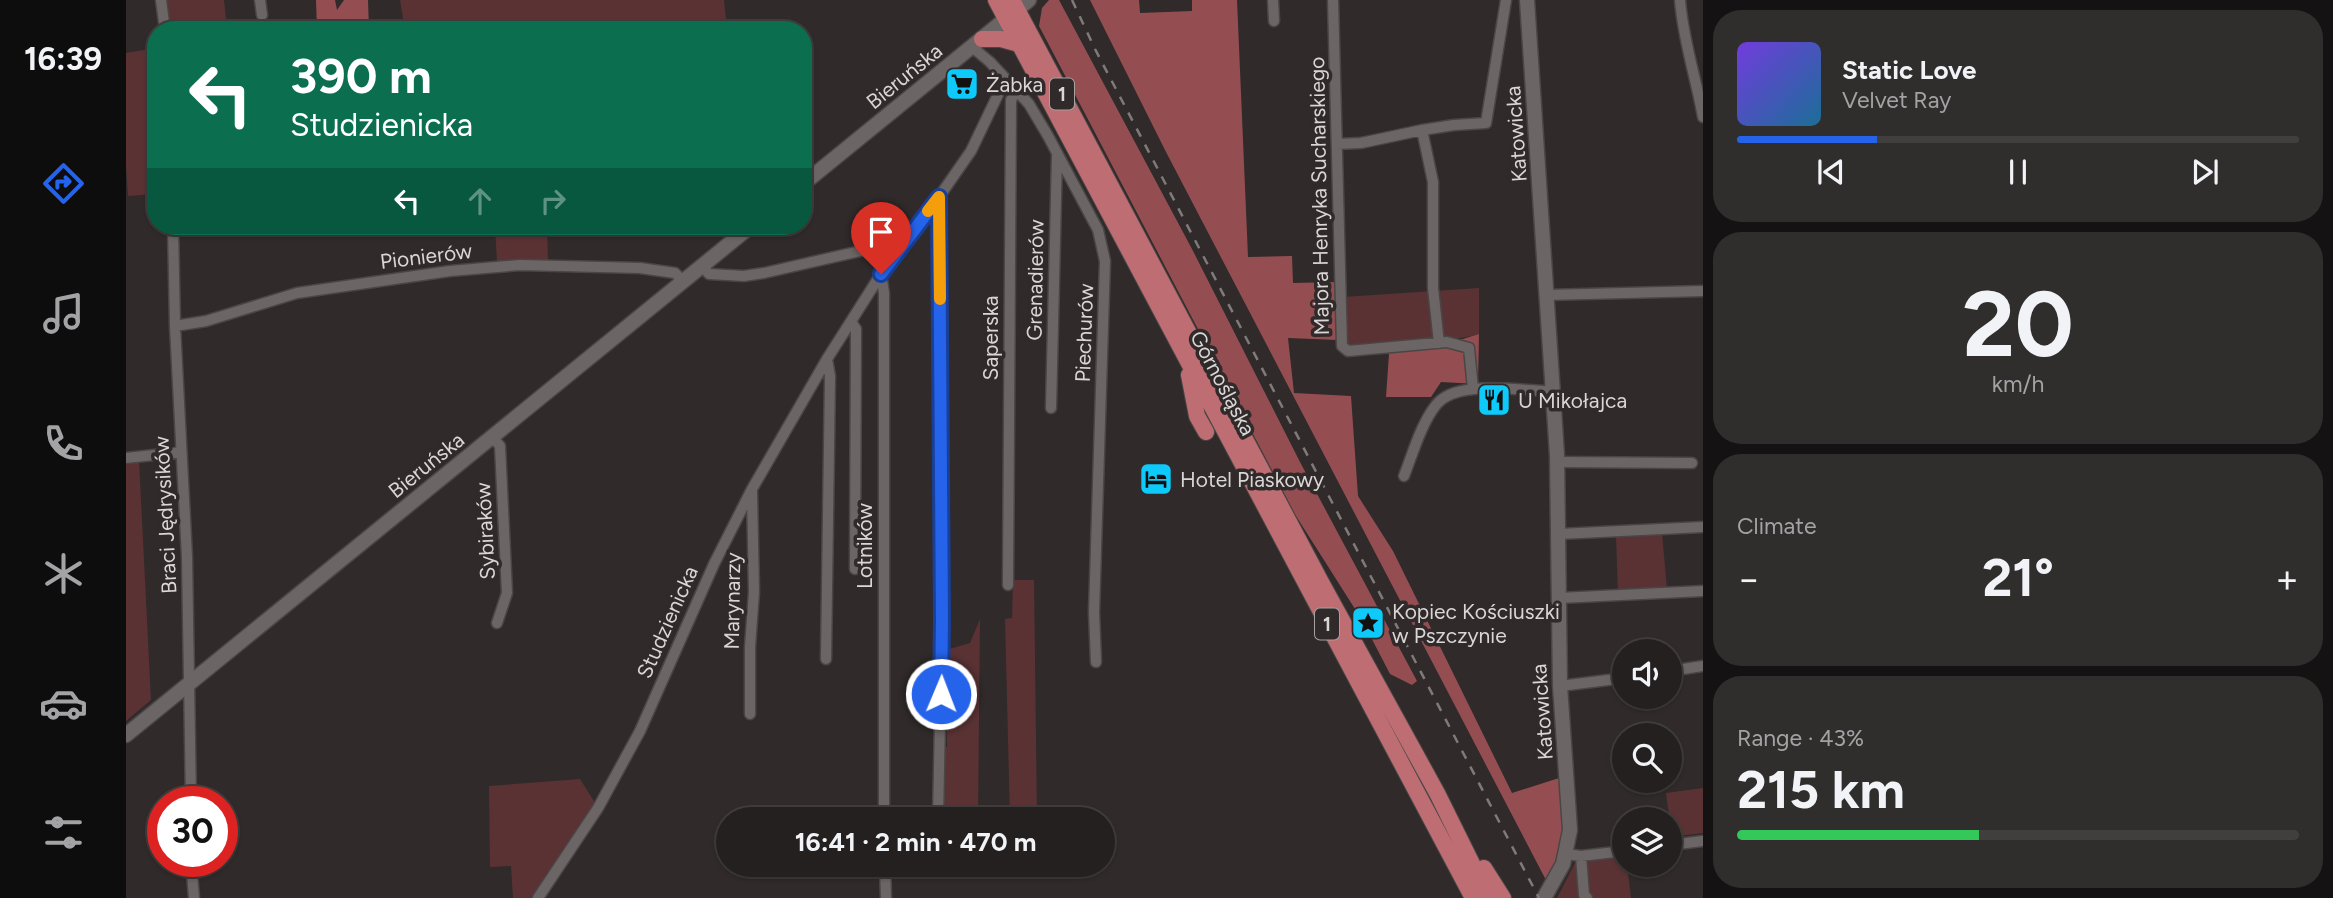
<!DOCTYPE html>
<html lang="en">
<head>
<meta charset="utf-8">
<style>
  body { margin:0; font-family:Figtree,sans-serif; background:#302d2d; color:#f1f3f6; height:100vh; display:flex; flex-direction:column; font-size:26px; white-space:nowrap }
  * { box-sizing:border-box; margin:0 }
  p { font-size:23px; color:#a3a3a5 }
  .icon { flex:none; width:38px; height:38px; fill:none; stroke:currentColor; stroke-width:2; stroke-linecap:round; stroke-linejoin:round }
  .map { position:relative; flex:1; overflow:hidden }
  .side { display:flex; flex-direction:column; gap:10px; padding:10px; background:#141212; width:630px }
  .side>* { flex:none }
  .top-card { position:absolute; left:21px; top:21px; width:665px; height:214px; border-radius:28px; box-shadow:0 2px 5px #0004,0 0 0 2px #413e3e; background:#0b6e4f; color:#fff; overflow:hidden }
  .buttons { position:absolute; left:1486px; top:639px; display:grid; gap:14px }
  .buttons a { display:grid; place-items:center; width:70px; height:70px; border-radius:50%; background:#242020; box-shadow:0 2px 5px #0004,0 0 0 2px #413e3e; font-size:35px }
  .speed { position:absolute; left:21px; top:786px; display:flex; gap:14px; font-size:35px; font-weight:700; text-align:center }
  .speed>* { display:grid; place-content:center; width:91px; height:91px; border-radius:50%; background:#242020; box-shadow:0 2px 5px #0004,0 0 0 2px #413e3e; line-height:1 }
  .speed .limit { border:10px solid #d22; background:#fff; color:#111 }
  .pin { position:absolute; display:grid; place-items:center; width:60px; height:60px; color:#fff; margin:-72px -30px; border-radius:50% 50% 50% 0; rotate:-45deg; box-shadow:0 0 7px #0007 }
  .pin .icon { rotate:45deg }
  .me { position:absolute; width:77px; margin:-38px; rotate:1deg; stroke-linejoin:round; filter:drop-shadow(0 0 5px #0008) }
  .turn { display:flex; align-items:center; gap:24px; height:147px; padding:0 28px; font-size:32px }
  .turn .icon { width:91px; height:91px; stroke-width:2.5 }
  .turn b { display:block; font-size:49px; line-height:60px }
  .lanes { display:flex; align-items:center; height:66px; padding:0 28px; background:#0003; justify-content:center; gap:35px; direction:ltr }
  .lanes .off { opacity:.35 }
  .big { font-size:52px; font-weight:700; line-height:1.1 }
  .side .widget { flex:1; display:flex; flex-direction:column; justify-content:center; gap:10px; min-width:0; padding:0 24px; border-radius:28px; background:#302d2d }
  .side .dial { align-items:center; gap:0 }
  .dial b { font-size:91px; line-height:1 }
  .song { display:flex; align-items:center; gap:21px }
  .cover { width:84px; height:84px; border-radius:10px; background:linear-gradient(135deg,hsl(260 70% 55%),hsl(200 70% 35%)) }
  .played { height:7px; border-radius:4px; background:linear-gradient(90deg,#2563eb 25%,#413e3e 25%) }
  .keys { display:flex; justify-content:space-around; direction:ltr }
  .heat { display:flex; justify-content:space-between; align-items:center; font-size:38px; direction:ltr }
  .charge { height:10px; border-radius:5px; background:linear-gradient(90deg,#34c759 43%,#413e3e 0) }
  .trip { position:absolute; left:590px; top:807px; width:399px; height:70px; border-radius:35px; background:#242020; box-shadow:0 2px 5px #0004,0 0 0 2px #413e3e; font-weight:700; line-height:70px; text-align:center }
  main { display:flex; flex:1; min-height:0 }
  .dock { display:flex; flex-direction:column; width:126px; justify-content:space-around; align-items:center; background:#0e0d0d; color:#a3a3a5 }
  .dock .icon { width:49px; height:49px }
  .dock .on { color:#2563eb }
  .dock b { font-size:32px; color:#f1f3f6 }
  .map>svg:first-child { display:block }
  .green { fill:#5a3234 }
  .forest { fill:#944e52 }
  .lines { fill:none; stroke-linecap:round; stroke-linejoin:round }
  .street-casing { stroke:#4a4646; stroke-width:13 }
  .secondary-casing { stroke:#4a4646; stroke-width:17 }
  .primary-casing { stroke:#4a4646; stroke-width:18 }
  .street { stroke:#6c6565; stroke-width:10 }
  .secondary { stroke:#6c6565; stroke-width:14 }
  .primary { stroke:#be6d73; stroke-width:16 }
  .rail { stroke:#807b7b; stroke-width:2.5; stroke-dasharray:9 9; stroke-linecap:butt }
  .route-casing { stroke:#184099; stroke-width:18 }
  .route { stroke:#2563eb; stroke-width:12 }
  .slow { stroke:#f59e0b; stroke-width:12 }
  .labels { text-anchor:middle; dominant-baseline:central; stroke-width:7; stroke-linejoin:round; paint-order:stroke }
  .shield { fill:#302a2a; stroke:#a7a2a2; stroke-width:2 }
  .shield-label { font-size:19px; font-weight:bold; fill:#dad6d6 }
  .street-label { font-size:21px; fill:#dad6d6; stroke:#302a2a }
  .poi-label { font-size:21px; fill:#dad6d6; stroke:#302a2a; text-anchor:start }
</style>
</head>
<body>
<main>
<nav class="dock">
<b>16:39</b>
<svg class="icon on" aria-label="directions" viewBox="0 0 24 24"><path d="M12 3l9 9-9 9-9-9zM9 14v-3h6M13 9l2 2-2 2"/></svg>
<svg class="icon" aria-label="music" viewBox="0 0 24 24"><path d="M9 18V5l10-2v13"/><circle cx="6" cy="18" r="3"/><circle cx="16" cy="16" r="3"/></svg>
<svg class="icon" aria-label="phone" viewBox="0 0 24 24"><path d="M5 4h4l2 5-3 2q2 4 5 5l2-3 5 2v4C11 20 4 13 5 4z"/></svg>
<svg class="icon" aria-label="climate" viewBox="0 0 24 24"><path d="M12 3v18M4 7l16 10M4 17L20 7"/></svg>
<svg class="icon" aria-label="car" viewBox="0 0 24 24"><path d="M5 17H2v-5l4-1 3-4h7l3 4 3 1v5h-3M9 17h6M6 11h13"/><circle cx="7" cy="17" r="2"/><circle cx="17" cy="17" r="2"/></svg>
<svg class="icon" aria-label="filters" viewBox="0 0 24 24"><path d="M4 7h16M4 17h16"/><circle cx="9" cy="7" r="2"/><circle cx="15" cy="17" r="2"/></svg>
</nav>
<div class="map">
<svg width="1577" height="898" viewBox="0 0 1577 898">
  <rect width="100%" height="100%" fill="#302a2a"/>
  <path class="green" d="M39 0H98L100 19 44 26Z
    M274 0H598L601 30H279Z
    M30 48V194L2 196 0 167V53Z
    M369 226H421L422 261 371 262Z
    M1353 288V334C1334 340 1317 339 1298 340 1272 343 1245 348 1220 345L1218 297Z
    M13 460 25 700 0 721V462Z
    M1536 533 1541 589 1492 593 1490 536Z
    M887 580H908L911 818 884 819 879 619 886 618Z
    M854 619 852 817 812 819V748L821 747 820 650 844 643Z
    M454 779 471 806 409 898H387L385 866 364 867 363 786Z
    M1577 788V833L1544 837V819H1532V817L1543 815 1540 793Z
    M1498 854V864L1501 865 1505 898H1465L1461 894 1459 865 1465 859Z
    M1454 860 1457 898H1431L1450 861Z"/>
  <path class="forest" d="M190 0H209L211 10 218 0H242L243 30H191Z
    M923 0H933L1066 249 1174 462 1291 681 1286 685 1264 674 1236 620 1170 516 913 26 916 8Z
    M964 0H1013L1014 13 1066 11V0H1111L1122 257 1166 256 1167 283 1210 282 1212 340 1162 338 1168 393 1225 396 1232 496 1267 551 1386 793 1433 778 1440 841 1421 882 1040 152Z
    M1353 334 1352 384 1315 382 1305 397H1260L1263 354H1243L1308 348Z"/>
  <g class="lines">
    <defs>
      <path id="street" d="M35 0 39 30
        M134 0 136 15
        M1147 0 1148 21
        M1207 0 1216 346 1222 351 1321 342 1343 348 1347 389
        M1554 0C1557 40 1570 78 1577 117
        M846 47 864 62 903 104 922 136 972 230 979 261 968 612 970 662
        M1211 144 1235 143 1296 130
        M47 226 49 326 61 557 65 802
        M576 266 583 274 618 276 638 273 778 241
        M755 274 758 293V819
        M1420 295 1577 291
        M725 322 730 329 729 569
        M49 326 80 321 171 293 324 271 394 265 514 268 549 273 557 281
        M1313 343 1307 288V182L1296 130 1328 125 1360 123 1380 0
        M925 408 931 155
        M367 438 374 446 381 593 371 623
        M0 458 55 452
        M1431 462 1566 463
        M1278 476C1287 453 1295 424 1310 405 1331 378 1396 392 1427 391
        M1433 534 1577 527
        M882 585 885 100 890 92
        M1433 598 1577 591
        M700 659 704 376 701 359
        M1544 671 1577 666
        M1434 686 1498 678
        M624 714V647L628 592 626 492
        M812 819 816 619 813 197
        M1544 845 1577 841
        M1440 854 1455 856 1498 851
        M1455 856 1458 895 1461 898
        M65 861 68 898
        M759 864 760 898
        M412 898 472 808 514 731 588 564 626 489 701 359 755 274 813 197 845 151 879 80"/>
      <path id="secondary" d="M1401 0 1431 455 1434 686 1444 830 1437 864 1418 898
        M677 184 903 0
        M0 735 625 226"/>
      <path id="primary" d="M870 0 1347 898
        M886 0 1196 584 1311 793 1363 898
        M856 39H875L893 44
        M1063 375 1071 416 1080 432
        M1358 868 1377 898"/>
    </defs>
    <use href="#street" class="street-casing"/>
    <use href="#secondary" class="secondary-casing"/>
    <use href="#primary" class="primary-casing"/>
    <use href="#street" class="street"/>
    <use href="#secondary" class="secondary"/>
    <use href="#primary" class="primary"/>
    <path class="rail" d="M946 0 969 49 1413 898"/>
  </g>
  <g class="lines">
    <defs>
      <path id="route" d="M755 274 813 197 816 620 815 694"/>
    </defs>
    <use href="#route" class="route-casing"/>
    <use href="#route" class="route"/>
    <path class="slow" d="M802 211 813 197 814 299"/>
  </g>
  <defs>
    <symbol id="supermarket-square" viewBox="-11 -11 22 22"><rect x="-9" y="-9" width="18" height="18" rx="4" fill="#0dcafa" stroke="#302a2a"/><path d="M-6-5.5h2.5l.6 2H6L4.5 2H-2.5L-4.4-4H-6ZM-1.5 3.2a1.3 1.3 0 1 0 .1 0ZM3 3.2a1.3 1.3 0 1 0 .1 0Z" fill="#111"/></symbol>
    <symbol id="restaurant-square" viewBox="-11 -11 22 22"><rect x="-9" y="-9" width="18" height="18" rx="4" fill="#0dcafa" stroke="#302a2a"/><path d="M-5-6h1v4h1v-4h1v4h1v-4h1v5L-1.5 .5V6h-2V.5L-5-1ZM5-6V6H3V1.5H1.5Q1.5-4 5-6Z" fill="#111"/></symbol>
    <symbol id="hotel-square" viewBox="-11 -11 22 22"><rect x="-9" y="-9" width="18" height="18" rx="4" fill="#0dcafa" stroke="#302a2a"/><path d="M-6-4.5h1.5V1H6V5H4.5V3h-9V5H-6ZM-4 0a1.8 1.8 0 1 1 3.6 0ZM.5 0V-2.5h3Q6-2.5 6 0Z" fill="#111"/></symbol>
    <symbol id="sight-square" viewBox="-11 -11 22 22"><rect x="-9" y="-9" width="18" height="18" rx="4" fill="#0dcafa" stroke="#302a2a"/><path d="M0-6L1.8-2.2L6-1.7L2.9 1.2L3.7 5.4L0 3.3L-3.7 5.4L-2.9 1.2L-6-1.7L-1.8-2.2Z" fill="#111"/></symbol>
  </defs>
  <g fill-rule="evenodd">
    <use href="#supermarket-square" x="817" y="65" width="38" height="38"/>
    <use href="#restaurant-square" x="1349" y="381" width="38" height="38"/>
    <use href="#hotel-square" x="1011" y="460" width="38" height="38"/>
    <use href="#sight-square" x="1223" y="604" width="38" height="38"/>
  </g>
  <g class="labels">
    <g class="shield">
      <rect x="924" y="78.5" width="24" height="31" rx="5"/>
      <rect x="1189" y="608.5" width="24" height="31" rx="5"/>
    </g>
    <g class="shield-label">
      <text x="936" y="94">1</text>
      <text x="1201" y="624">1</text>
    </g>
    <g class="street-label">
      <text transform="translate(778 76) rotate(-39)">Bieruńska</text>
      <text transform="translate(1390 134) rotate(-94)">Katowicka</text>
      <text transform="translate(1193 196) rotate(-91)">Majora Henryka Sucharskiego</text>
      <text transform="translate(300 256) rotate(-7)">Pionierów</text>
      <text transform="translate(909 280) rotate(-89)">Grenadierów</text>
      <text transform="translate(958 333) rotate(-88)">Piechurów</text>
      <text transform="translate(864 338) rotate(-90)">Saperska</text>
      <text transform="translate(1097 383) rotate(62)">Górnośląska</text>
      <text transform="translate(300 465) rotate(-39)">Bieruńska</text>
      <text transform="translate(39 515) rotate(-93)">Braci Jędrysików</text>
      <text transform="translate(359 531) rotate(-93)">Sybiraków</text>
      <text transform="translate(738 546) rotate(-90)">Lotników</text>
      <text transform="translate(606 601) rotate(-89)">Marynarzy</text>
      <text transform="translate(541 622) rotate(-66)">Studzienicka</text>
      <text transform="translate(1416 712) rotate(-94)">Katowicka</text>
    </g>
    <g class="poi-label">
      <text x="860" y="84">Żabka</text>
      <text x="1392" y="400">U Mikołajca</text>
      <text x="1054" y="479">Hotel Piaskowy</text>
      <text x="1266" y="611">Kopiec Kościuszki<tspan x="1266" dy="24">w Pszczynie</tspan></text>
    </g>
  </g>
</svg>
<div class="buttons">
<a><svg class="icon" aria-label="sound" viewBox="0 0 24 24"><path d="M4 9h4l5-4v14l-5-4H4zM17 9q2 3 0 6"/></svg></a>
<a><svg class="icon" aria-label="search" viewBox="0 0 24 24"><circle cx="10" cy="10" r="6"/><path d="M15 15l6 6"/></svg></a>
<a><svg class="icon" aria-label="layers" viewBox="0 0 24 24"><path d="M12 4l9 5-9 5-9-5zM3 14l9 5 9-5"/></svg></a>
</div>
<div class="speed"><div class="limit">30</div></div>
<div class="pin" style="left:755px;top:274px;background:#d93025"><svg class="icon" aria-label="arrive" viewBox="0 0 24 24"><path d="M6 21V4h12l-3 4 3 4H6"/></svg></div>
<svg class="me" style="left:815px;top:694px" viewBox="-20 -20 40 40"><circle r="17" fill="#2563eb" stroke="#fff" stroke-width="3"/><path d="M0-11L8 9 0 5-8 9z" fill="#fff"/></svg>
<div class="trip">16:41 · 2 min · 470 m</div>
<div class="top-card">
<div class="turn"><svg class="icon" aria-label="left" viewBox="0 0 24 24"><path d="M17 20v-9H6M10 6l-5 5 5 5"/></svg><div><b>390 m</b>Studzienicka</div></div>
<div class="lanes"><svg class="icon" aria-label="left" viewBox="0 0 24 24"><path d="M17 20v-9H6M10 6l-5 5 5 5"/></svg><svg class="icon off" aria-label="ahead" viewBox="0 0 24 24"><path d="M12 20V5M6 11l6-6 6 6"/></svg><svg class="icon off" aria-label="right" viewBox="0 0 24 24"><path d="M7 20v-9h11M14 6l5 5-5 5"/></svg></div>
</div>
</div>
<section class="side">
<div class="widget">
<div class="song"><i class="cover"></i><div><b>Static Love</b><p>Velvet Ray</p></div></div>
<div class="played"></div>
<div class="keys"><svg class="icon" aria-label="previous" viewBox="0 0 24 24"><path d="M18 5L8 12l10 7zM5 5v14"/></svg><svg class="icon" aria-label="pause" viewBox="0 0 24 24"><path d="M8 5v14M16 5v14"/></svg><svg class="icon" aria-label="next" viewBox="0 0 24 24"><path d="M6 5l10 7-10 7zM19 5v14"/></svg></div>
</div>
<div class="widget dial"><b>20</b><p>km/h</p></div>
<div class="widget"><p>Climate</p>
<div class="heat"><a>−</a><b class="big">21°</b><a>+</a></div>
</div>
<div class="widget"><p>Range · 43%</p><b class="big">215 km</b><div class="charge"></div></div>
</section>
</main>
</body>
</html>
